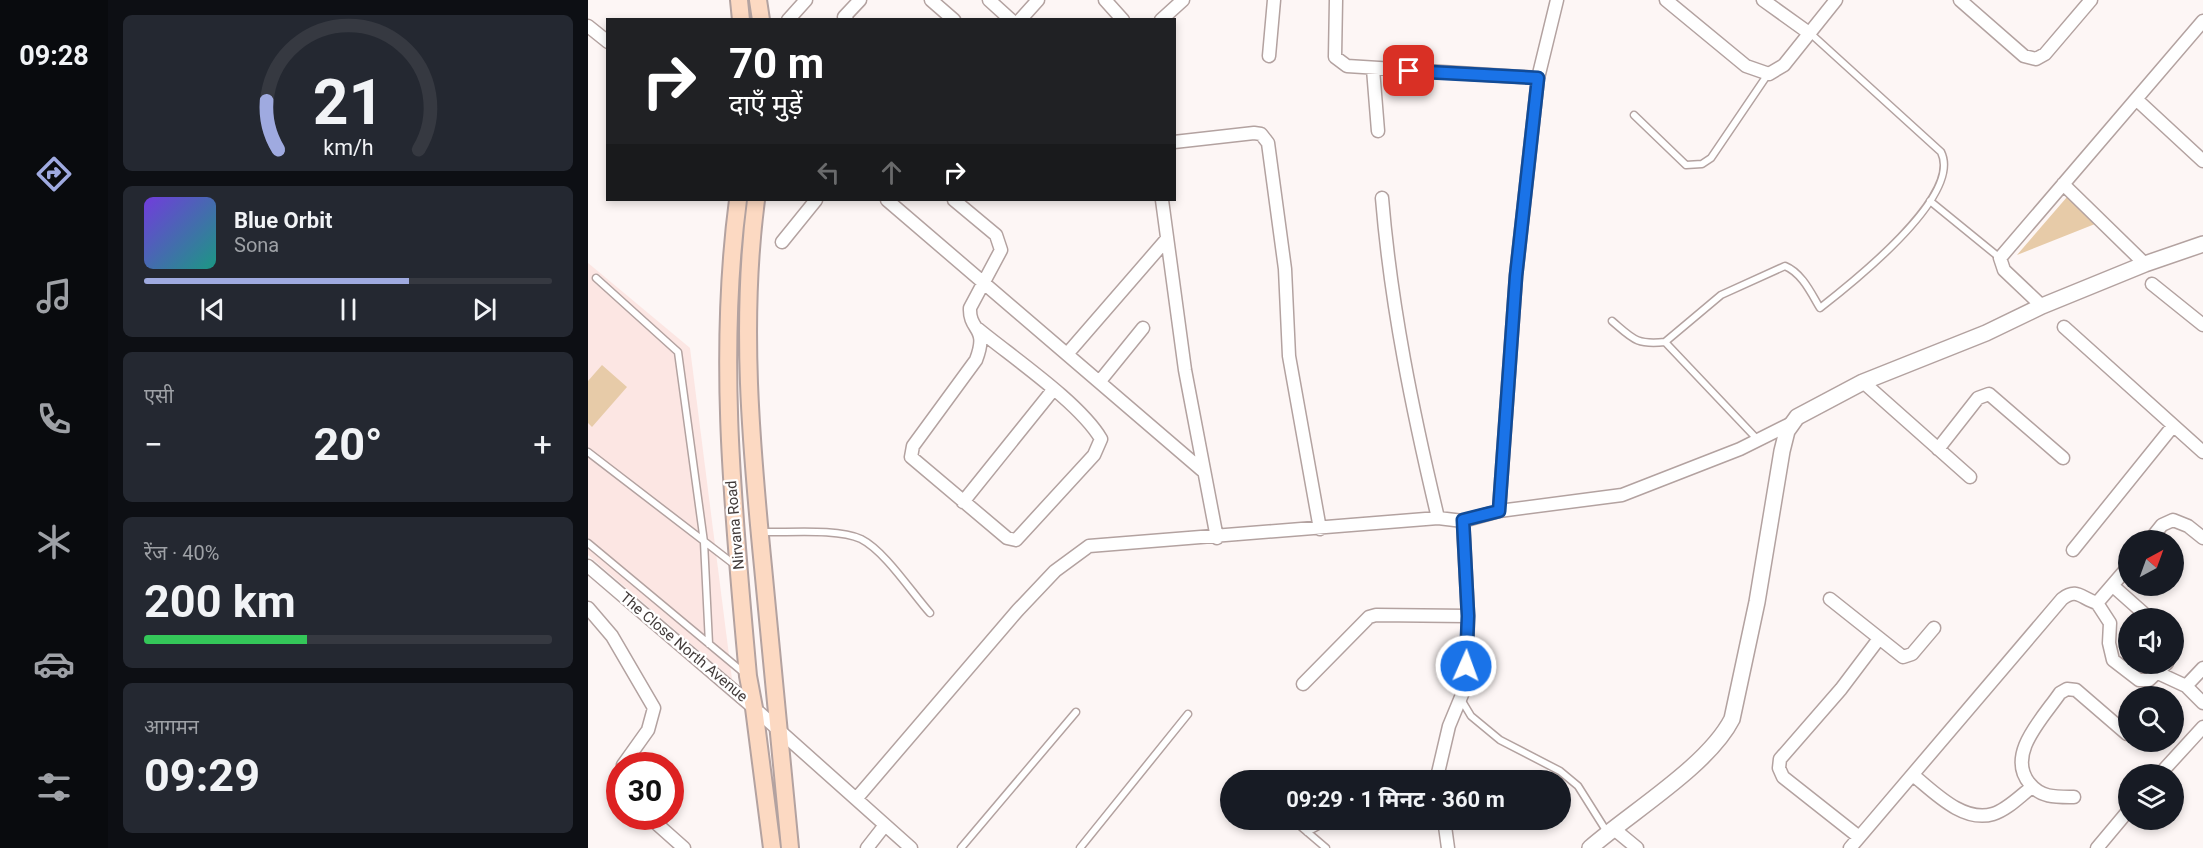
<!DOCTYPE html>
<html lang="hi">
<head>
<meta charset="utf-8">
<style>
  body { margin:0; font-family:Roboto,"Noto Sans Devanagari",sans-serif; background:#242831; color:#f1f3f6; height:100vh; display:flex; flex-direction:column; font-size:22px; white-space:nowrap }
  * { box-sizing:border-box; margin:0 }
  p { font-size:20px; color:#9ea1a6 }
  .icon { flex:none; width:33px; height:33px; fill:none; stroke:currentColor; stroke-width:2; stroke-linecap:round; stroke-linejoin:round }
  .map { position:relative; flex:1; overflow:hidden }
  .panel { display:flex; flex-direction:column; gap:15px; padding:15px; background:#0d0f14; width:480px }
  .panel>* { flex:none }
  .banner { position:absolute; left:18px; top:18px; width:570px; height:183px; border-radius:0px; box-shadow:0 3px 9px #0003; background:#202124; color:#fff; overflow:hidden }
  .needle { width:39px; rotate:41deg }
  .buttons { position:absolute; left:1530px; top:530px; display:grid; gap:12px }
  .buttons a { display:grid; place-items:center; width:66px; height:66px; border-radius:50%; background:#171b24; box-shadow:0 3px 9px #0003; font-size:30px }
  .speed { position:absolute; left:18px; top:752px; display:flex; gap:12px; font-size:30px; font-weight:700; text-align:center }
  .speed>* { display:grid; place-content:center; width:78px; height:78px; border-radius:50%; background:#171b24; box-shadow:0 3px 9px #0003; line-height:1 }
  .speed .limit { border:9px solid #d22; background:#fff; color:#111 }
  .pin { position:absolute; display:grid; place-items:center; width:51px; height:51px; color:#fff; margin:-26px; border-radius:12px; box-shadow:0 3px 9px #0006 }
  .me { position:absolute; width:66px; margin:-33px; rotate:2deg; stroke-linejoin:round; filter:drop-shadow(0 0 4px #0008) }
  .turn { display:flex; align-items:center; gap:21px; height:126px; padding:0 24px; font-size:27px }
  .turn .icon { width:78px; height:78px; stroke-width:2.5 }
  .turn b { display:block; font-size:42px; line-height:51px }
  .lanes { display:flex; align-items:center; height:57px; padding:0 24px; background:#0003; justify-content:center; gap:30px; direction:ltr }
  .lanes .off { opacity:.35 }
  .big { font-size:45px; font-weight:700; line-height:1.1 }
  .panel .tile { flex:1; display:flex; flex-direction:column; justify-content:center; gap:9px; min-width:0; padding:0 21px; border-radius:9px; background:#242831 }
  .panel .dial { align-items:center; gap:0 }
  .dial svg { height:156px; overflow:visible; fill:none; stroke:#363941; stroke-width:7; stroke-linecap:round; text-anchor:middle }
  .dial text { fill:#f1f3f6; stroke:none }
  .song { display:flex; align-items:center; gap:18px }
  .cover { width:72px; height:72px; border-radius:9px; background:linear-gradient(135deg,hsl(260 70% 55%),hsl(170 70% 35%)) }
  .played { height:6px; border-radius:3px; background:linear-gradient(90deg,#9faae0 65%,#363941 65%) }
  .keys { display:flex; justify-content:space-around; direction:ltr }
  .heat { display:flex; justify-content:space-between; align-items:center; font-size:33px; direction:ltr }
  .charge { height:9px; border-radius:4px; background:linear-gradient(90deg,#34c759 40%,#363941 0) }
  .trip { position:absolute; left:632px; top:770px; width:351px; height:60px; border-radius:30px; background:#171b24; box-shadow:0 3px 9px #0003; font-weight:700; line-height:60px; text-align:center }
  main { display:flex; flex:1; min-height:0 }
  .tabs { display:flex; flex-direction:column; width:108px; justify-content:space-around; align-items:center; background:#090b0e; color:#9ea1a6 }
  .tabs .icon { width:42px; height:42px }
  .tabs .on { color:#9faae0 }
  .tabs b { font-size:27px; color:#f1f3f6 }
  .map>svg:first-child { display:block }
  .built { fill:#fce6e3 }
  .green { fill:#e7cba8 }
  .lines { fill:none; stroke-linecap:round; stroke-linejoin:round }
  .service-casing { stroke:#b3a2a0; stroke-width:9 }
  .minor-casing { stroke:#b3a2a0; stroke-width:15 }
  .tertiary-casing { stroke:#b3a2a0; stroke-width:18 }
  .secondary-casing { stroke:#b3a2a0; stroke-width:20 }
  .service { stroke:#fff; stroke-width:6 }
  .minor { stroke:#fff; stroke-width:12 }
  .tertiary { stroke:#fff; stroke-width:15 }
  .secondary { stroke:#fcd9c2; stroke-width:16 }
  .route-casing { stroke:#114b97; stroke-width:15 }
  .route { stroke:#1a73e8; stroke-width:10 }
  .labels { text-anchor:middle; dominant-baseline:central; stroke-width:4.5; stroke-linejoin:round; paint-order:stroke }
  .street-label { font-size:15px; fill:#423b3a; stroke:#fff }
</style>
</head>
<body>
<main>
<nav class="tabs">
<b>09:28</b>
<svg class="icon on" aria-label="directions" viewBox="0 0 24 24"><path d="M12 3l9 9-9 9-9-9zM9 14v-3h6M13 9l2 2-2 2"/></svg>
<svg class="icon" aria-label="music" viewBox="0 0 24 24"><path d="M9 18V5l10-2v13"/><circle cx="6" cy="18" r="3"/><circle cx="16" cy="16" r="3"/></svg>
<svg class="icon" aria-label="phone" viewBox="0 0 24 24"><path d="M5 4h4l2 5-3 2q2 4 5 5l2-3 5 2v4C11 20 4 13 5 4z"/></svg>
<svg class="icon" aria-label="climate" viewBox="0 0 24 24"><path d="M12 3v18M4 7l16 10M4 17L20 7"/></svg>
<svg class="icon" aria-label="car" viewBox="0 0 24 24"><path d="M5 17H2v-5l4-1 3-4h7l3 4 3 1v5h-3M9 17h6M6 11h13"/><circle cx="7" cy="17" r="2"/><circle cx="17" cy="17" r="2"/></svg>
<svg class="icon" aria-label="filters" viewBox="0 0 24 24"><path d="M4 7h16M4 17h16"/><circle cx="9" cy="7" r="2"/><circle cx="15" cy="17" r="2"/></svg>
</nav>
<section class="panel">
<div class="tile dial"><svg viewBox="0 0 100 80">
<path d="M14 69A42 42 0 1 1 86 69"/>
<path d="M14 69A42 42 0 0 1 8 44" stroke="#9faae0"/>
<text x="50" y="56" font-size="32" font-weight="700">21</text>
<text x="50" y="72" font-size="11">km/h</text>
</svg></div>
<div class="tile">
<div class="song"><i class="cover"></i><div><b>Blue Orbit</b><p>Sona</p></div></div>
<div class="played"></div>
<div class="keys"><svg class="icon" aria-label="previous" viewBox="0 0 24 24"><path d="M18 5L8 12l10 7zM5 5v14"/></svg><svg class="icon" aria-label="pause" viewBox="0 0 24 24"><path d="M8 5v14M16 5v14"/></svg><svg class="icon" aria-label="next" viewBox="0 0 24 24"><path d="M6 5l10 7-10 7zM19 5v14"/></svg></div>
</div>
<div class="tile"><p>एसी</p>
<div class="heat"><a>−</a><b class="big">20°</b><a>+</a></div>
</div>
<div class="tile"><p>रेंज · 40%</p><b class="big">200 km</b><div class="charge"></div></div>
<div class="tile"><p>आगमन</p><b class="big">09:29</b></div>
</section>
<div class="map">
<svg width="1615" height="848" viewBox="0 0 1615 848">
  <rect width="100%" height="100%" fill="#fdf6f5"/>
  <path class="built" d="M0 263 102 348 144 679 0 555Z"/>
  <path class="green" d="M1479 197 1507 224 1429 255Z
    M14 365 39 387 4 427 0 423V381Z"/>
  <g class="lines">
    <defs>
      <path id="service" d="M1046 115 1098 165 1114 164 1123 158 1180 74
        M1342 201 1412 258
        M8 278 90 352 116 542 121 644
        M1024 321C1045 339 1048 345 1077 342L1169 439
        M1077 342 1133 295 1197 266C1214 273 1223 293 1232 308 1264 283 1375 196 1353 152L1222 33
        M0 452 147 565
        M172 532C199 533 249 528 273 539 297 551 324 593 342 613
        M0 543 156 673
        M874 701 883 716 912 740 972 771 990 786 1019 832
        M820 780 850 773
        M704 819 738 848
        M719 832 743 819
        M373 848 488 712
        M492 848 600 714"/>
      <path id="minor" d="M343 0 366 20
        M401 0 423 20
        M517 0 535 20
        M748 0 747 57 759 66 950 78
        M1078 0 1158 66 1181 74 1196 65 1248 0
        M1175 0 1221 33
        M1372 0 1436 56 1448 59 1457 54 1503 0
        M200 20 218 0
        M259 20 256 17 272 0
        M432 20 450 0
        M573 20 595 0
        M0 26 20 42
        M681 56 686 0
        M785 69 790 131
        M1548 99 1615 161
        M586 142 666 133 673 134 680 143 697 269 701 356 732 529
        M1475 184 1557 264
        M794 198C803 307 825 413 850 518
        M299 200 615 471
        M366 200 408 235 413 250 382 308C381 332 401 326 388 360L325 446 323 457 419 538 428 540 506 455 513 439C492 403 424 357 390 329
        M574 200 597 370 629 538
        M194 242 228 200
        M1564 284 1615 325
        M1454 306 1416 270 1412 258 1615 21
        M1476 327 1615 452
        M480 353 578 240
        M512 381 555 328
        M1275 382 1382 477
        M1350 449 1390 398 1401 394 1475 458
        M375 502 465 390
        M911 511 928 276 950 78 969 0
        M1562 540 1574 525 1585 520 1600 526 1615 538
        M1485 550 1585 426
        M0 566 166 708 323 848
        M1525 586 1561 618
        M1242 599 1315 657 1324 654 1346 628
        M1509 603 1522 623 1521 643 1525 660 1551 680H1561L1579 663
        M0 608 24 636 66 708 60 730 35 765
        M1615 668 1598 686 1615 703
        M1570 673 1598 686
        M715 684 781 617 788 615 880 616
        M1572 774 1615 727
        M1325 775C1346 792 1375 823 1405 814 1419 810 1432 796 1444 787
        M851 780 850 773 861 726 878 685 880 616 875 521
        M1486 797C1469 797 1453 798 1442 784 1417 755 1455 718 1472 693L1479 689 1488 690 1539 734
        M268 799 430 610 467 571 501 546 850 518 875 521 911 511 1034 495 1152 449 1204 423
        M60 816 96 848
        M856 819 860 848
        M1026 829 1049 848
        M1271 837 1195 777 1191 768 1192 759 1253 689 1290 640
        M279 848 297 825
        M1262 848 1474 599C1489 587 1494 599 1509 603L1540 567
        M1509 848 1540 811"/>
      <path id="tertiary" d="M1002 848C1043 812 1120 766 1144 719L1169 602 1194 451 1199 431 1209 417 1275 382 1398 333 1454 306 1557 264 1615 244"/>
      <path id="secondary" d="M151 0 153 20
        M170 0 173 20
        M150 200C129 358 146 518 160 676L166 708 184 848
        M168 200C152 322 163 445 175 567 184 661 193 754 202 848"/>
    </defs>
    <use href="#service" class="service-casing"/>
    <use href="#minor" class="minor-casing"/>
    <use href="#tertiary" class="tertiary-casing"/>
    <use href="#secondary" class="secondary-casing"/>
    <use href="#service" class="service"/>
    <use href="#minor" class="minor"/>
    <use href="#tertiary" class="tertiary"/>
    <use href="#secondary" class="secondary"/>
  </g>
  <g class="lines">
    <defs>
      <path id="route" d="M821 71 950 78 928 276 911 511 875 520 880 616 878 666"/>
    </defs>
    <use href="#route" class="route-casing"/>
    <use href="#route" class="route"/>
  </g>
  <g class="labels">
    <g class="street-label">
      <text transform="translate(147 525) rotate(-95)">Nirvana Road</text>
      <text transform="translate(96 647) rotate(40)">The Close North Avenue</text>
    </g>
  </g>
</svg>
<div class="buttons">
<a><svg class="needle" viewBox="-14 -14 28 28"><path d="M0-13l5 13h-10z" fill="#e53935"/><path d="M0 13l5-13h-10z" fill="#9ea1a6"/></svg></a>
<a><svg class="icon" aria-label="sound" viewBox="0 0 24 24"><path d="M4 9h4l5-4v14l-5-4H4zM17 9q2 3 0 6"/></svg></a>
<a><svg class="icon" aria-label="search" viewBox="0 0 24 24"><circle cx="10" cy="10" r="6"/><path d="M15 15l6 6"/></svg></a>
<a><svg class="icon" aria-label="layers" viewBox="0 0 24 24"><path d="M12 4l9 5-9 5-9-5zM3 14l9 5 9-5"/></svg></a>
</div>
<div class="speed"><div class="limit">30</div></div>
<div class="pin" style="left:821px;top:71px;background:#d93025"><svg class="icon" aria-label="arrive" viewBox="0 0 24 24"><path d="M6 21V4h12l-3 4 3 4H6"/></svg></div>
<svg class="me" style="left:878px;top:666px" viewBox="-20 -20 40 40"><circle r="17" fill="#1a73e8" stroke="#fff" stroke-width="3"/><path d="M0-11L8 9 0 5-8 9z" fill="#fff"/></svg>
<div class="trip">09:29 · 1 मिनट · 360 m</div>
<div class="banner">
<div class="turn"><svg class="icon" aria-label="right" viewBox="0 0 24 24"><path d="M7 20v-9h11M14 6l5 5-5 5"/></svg><div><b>70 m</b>दाएँ मुड़ें</div></div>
<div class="lanes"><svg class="icon off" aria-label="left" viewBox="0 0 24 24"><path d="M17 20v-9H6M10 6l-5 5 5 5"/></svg><svg class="icon off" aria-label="ahead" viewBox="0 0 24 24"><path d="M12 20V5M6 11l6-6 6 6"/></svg><svg class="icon" aria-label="right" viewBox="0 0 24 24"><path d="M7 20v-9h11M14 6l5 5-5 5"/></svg></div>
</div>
</div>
</main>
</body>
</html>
